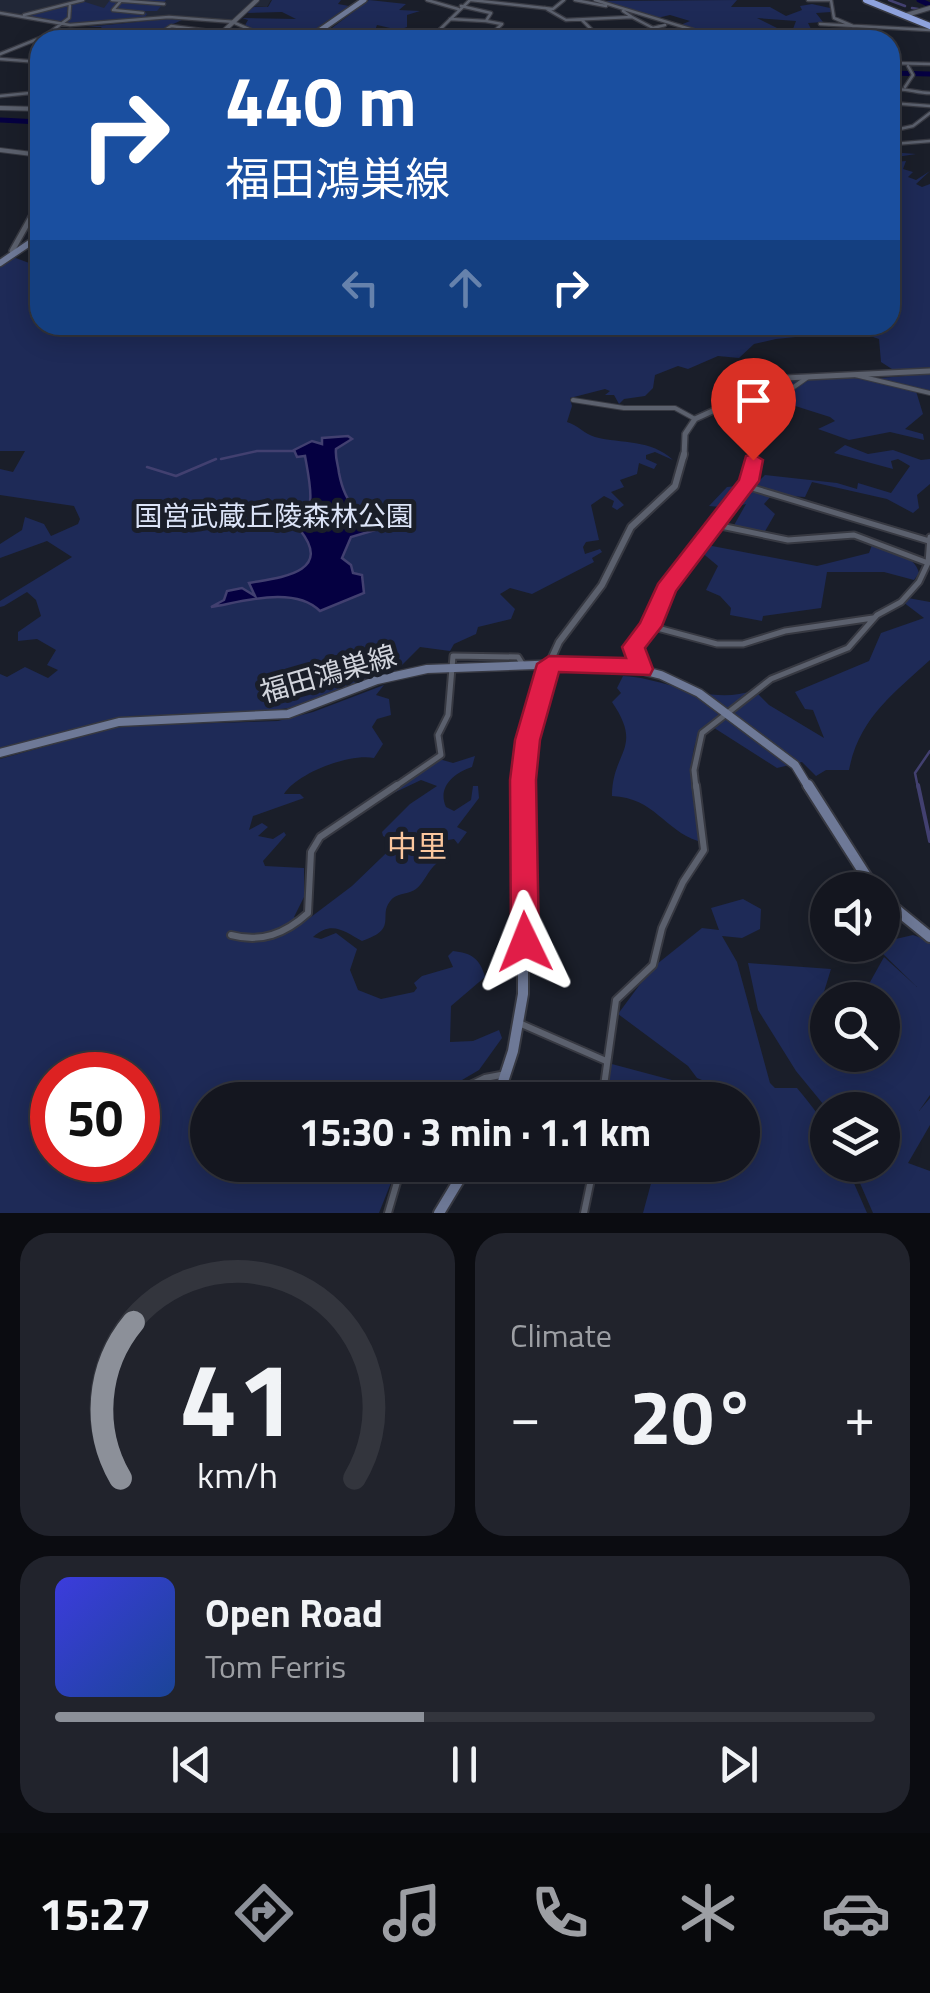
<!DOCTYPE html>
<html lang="en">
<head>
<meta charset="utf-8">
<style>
  body { margin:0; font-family:"Titillium Web","Noto Sans JP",sans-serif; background:#21232c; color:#f1f3f6; height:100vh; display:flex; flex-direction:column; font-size:38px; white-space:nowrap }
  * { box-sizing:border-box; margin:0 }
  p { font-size:32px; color:#9d9fa4 }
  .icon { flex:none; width:55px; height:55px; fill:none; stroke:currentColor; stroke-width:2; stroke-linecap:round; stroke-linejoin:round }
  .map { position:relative; height:1213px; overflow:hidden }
  .drawer { display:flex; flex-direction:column; gap:20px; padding:20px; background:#0b0c11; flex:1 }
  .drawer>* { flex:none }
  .banner { position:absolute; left:30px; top:30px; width:870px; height:305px; border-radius:30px; box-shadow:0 5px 25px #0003,0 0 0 2px #33353d; background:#1a4fa0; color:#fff; overflow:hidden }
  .tools { position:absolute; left:810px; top:872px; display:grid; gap:20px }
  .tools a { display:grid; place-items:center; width:90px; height:90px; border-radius:50%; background:#14161f; box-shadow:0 5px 25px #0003,0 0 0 2px #33353d; font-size:50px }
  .speed { position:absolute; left:30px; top:1052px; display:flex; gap:20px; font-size:50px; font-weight:700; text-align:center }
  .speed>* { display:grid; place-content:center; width:130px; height:130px; border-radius:50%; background:#14161f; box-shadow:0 5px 25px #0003,0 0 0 2px #33353d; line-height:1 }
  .speed .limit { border:15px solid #d22; background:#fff; color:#111 }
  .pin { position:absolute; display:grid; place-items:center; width:85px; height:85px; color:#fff; margin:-102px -42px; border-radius:50% 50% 50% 0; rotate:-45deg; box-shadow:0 0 10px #0007 }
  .pin .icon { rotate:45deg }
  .me { position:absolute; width:110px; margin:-55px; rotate:358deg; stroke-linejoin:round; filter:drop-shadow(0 0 8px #0008) }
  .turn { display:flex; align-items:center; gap:35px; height:210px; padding:0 30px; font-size:45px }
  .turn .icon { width:130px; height:130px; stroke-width:2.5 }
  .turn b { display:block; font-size:70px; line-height:85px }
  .lanes { display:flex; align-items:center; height:95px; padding:0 30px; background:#0003; justify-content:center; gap:50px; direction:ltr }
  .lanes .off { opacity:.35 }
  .big { font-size:75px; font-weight:700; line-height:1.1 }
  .drawer .tile { flex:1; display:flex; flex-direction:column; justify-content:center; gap:15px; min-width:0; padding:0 35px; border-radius:30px; background:#21232c }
  .drawer .dial { align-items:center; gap:0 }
  .dial svg { height:260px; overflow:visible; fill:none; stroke:#33353d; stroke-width:7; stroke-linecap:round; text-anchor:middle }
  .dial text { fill:#f1f3f6; stroke:none }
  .song { display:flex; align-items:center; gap:30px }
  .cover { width:120px; height:120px; border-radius:15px; background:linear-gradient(135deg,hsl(240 70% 55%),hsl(220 70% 35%)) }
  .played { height:10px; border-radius:5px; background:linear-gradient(90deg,#8c9099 45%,#33353d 45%) }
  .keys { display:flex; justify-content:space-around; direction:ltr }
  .heat { display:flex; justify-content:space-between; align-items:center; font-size:55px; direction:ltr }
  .drawer .tiles { flex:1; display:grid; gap:20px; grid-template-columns:1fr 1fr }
  .tile:last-child { grid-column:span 2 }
  .trip { position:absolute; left:190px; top:1082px; width:570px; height:100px; border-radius:50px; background:#14161f; box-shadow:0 5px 25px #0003,0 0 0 2px #33353d; font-weight:700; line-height:100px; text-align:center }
  .dock { display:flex; height:160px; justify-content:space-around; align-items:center; background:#08090c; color:#9d9fa4 }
  .dock .icon { width:70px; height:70px }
  .dock .on { color:#8c9099 }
  .dock b { font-size:45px; color:#f1f3f6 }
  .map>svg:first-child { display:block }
  .built { fill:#212737 }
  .green { fill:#1e2a57; fill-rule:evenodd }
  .water { fill:#050041; stroke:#424070; stroke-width:2.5 }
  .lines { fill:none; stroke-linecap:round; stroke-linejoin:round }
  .stream-far1 { stroke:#424070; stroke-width:2.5 }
  .stream { stroke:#424070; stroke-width:4 }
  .river { stroke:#050041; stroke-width:5 }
  .minor-far3-casing { stroke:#373942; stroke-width:5 }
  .minor-far2-casing { stroke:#373942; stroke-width:6 }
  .minor-far1-casing { stroke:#373942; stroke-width:9 }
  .minor-casing { stroke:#373942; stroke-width:10 }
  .tertiary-far2-casing { stroke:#373942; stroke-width:6 }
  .tertiary-far1-casing { stroke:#373942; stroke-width:8 }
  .tertiary-casing { stroke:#373942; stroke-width:10 }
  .secondary-far3-casing { stroke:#373942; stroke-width:8 }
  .secondary-far2-casing { stroke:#373942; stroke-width:9 }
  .secondary-far1-casing { stroke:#373942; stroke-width:11 }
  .secondary-casing { stroke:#373942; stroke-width:14 }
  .trunk-casing { stroke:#373942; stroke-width:9 }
  .minor-far3 { stroke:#5b606d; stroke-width:2.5 }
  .minor-far2 { stroke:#5b606d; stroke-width:4 }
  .minor-far1 { stroke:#5b606d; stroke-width:5 }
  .minor { stroke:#5b606d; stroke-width:6 }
  .tertiary-far2 { stroke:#5b606d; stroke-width:4 }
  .tertiary-far1 { stroke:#5b606d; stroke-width:5 }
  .tertiary { stroke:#5b606d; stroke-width:6 }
  .secondary-far3 { stroke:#6e7997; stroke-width:5 }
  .secondary-far2 { stroke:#6e7997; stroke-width:6 }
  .secondary-far1 { stroke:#6e7997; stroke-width:8 }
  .secondary { stroke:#6e7997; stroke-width:10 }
  .trunk { stroke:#8ea2dd; stroke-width:6 }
  .minor-bridge-casing { stroke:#373942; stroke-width:5; stroke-linecap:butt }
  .minor-bridge { stroke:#5b606d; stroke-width:2.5 }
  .route { fill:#e11d48; stroke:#92132f; stroke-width:2.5 }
  .labels { text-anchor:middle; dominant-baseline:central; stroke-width:10; stroke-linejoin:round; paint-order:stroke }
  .park-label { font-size:28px; fill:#dbe3f7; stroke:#1a1e29 }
  .street-label { font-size:28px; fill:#d1d4dc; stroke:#1a1e29 }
  .neighbourhood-label { font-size:30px; fill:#fbc79e; stroke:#1a1e29 }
</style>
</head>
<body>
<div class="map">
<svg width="930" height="1213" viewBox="0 0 930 1213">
  <rect width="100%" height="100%" fill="#1a1e29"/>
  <path class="built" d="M0 0H271L267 7 250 6 235 22 169 17 80 25 0 13Z"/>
  <path class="green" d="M110 0H166L157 11H144L147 14 144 19 71 25 23 17 82 1 104 8Z
    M272 0H341L338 4 349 6 305 36 292 31C276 41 262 30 244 27L248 20 242 18 296 19 282 12 245 13 254 7H268Z
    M369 0 406 4 399 10 420 11 407 15V27L399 30 377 25 373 36 324 34Z
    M737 0 731 7H770L786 16 802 10 800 6 812 4 830 8 831 12 816 13 823 22 808 23 811 29H793L796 21 757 18 779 29 728 28 722 33 678 26 690 21 670 15 657 18 604 1Z
    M167 19 182 20 140 39 81 40 105 32 101 27H86Z
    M890 152 916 154 890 158 894 162 906 161 903 169 913 172 908 177 916 180 930 171 916 184 922 187 930 184V367L895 371 881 362 879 339 855 331 776 339 754 344 739 358 718 356 688 369 678 366 655 375 653 388 645 396 624 399 619 404 614 395H605L610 391 605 389 570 398 572 406 567 422C578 425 584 434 595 437 622 444 651 439 673 460L655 452 646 455V459L657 464 654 469 639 463 637 474 620 480 624 487 611 492 624 505 617 510 612 507 614 501 604 496 591 505 599 540 586 542 583 547 585 554 600 549 602 552 592 558 594 562 532 594 510 588 500 594 515 609 511 619 478 627 476 634 454 644 450 651 420 647 397 670 295 707 238 715 129 716 0 749V674L7 677 25 667 48 678 58 670 47 665 56 650 37 639 18 641V632L41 616 36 600 27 592 4 606 0 607V601L72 557 47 541 0 558V544L22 530 25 517 44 524 51 536 78 524 80 519 74 506 0 495V469L13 472 25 451H0V266L13 257 40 267V325H890Z
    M815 374 880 378 930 374V392L916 391 923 414 905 429 923 434 924 440 890 432 849 440 818 429 835 421 830 417 770 398 795 379Z
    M845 445 868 454 893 450 921 460 930 459V484L917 495 919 508 913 513 887 499 812 482 805 497 772 495 764 504 775 514 764 533 733 527 746 504 732 508 709 506 727 487 756 484 765 475 837 483 857 489 858 483 891 493 910 466 898 459 891 461 893 469 834 453Z
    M707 545 817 566 869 553 872 545C889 548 915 555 919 573L914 580 884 572H827L821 608 763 616 762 621 730 615 731 608 720 596 706 590 718 566 700 551Z
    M908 598 930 602V660C894 693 859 718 849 770H826L816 776 802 762 777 768 708 724C673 759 709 802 698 841 664 830 655 798 612 796 612 751 644 749 612 702L621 693 617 688 623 676C667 678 710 707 754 690L769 705 824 738 813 710 805 709 795 692 869 661 881 633 924 618 903 602Z
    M384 685 376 695 389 699 391 715 377 719 372 727 383 744 374 758C350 753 297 773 284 794H300L304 798 253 816 249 830 262 823 268 827 258 836 273 839 284 832 286 835 263 861 265 866 304 868V897L294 917 303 923 352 886 407 833 392 840 383 836 382 832 410 804 437 786 421 780 383 798 439 759 453 763 475 756 472 767C454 773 437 787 446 807L454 811 471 800 473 786H478L479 798 457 827 467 832 458 844 454 839 436 842 433 858 437 863C428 870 424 883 416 889 410 894 399 893 393 898 375 915 401 928 362 941 344 931 332 920 313 937L321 939 336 933 357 949 350 970 358 990 381 999 414 992 417 988 414 983 422 976 453 967 448 956 453 951C471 953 480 958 485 977L451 1006 450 1042 473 1041 499 1030 502 1038 479 1070 428 1100H208V1165H398L379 1213H0V759L119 726 278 721 313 712ZM52 1075H138V1160H52Z
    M743 899 761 909 760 929 742 938 722 936 737 962 770 1083 775 1088H797C824 1121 827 1123 828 1165H846L867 1213H643L656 1165H742V1100H605L608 1063 728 1095 729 1091 697 1078 688 1066 618 1014 652 968 702 928 719 930 711 908Z
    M913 935 930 941V1095L919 1111 930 1098V1125L908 1163 930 1171V1213H873L852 1165H882V1110H828L796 1071 758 1010 748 963 831 969 819 1008 827 1023 828 1055H882V1000H860L884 957 917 987 879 950 887 941Z"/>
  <path class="water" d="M348 436 352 439 336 449C335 458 338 464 339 473 348 520 369 513 407 527L382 528 351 537 342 558 351 565 353 573 362 575 364 593 320 611C294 585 242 602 211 607L224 600 227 591 242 588 255 596 249 583C276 578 335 574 300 530 316 506 310 484 305 456L297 457 294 450 312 441 322 444V438Z"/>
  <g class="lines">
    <path class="stream-far1" d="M889 0 905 6
      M912 8 918 9
      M221 459 257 451H294
      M147 467 176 476 216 459
      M918 788 915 773 930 751"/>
    <path class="stream" d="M918 785 930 841"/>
    <path class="river" d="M919 0 930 5
      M890 73 930 74
      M0 120 40 122"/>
    <defs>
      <path id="minor-far3" d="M112 0 164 4
        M427 0 458 9
        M471 0 553 9 564 0
        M575 0 606 6
        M595 0 726 40
        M808 0H831
        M831 0 834 18 853 26
        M120 2 113 10 143 13
        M461 6 491 13 486 21 502 24 486 39
        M545 8 566 20 632 17 623 11
        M0 13 70 25 169 17 235 22
        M24 15 83 0
        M632 17 653 28
        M450 19 486 21
        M582 20 599 37
        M235 23 274 40
        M820 24 930 30
        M437 32 492 40
        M153 38 171 26 225 33
        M275 40 304 38
        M429 40 470 0
        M581 40 648 35 654 33 653 28 665 25
        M0 54 45 36 69 18 70 4
        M0 59 40 62
        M890 63 930 64
        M905 87 913 75 908 66
        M890 90C905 87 915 93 930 93
        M0 96 40 92
        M890 103 930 106
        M893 144 891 136 895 130 913 126 930 113
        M893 144 930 141"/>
      <path id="minor-far2" d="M855 375 930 393
        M573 400 624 408H675L695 419
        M753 457C756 432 774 425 777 399L808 377"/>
      <path id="minor-far1" d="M746 486 929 541
        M716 525 788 540 854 535 928 563
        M650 626 717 644H743L785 631 873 618
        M641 669 633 647C649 628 655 606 669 586 697 543 745 505 753 454
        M393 788 441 755 438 735 448 715 453 656 518 657 523 665
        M696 788 694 770 702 733 771 679 848 648 877 615 901 602 919 582 928 563 930 537"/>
      <path id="minor" d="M850 890 872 887
        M231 935C261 943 285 934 308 913L311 852 320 837 397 785
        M519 1023 606 1061
        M439 1100 485 1078 506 1074
        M602 1100 616 1000 653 965 662 928 683 882 704 850 696 785
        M388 1213 402 1165
        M584 1213 594 1165"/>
      <path id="tertiary-far2" d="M903 16 930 8
        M214 40 257 0
        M0 108 40 109
        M0 150 40 155"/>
      <path id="tertiary-far1" d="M12 251 40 201
        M684 457 685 434 695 419 785 378 930 371"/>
      <path id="tertiary" d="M549 664 559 642 602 585 631 527 675 486 684 454"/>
      <path id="secondary-far3" d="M306 40 364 0"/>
      <path id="secondary-far2" d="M0 263 40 236"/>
      <path id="secondary-far1" d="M0 753 119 722 288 714 377 680 427 669 590 663 622 665 661 675 699 693 795 765 809 788
        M523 788 528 740 549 664"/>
      <path id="secondary" d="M808 785 875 890
        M882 898 930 937
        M497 1100 513 1051 523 994V785
        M439 1213 468 1165"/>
      <path id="trunk" d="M866 0 930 26"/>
    </defs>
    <use href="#minor-far3" class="minor-far3-casing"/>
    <use href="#minor-far2" class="minor-far2-casing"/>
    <use href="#minor-far1" class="minor-far1-casing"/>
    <use href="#minor" class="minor-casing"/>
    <use href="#tertiary-far2" class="tertiary-far2-casing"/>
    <use href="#tertiary-far1" class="tertiary-far1-casing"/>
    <use href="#tertiary" class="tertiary-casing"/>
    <use href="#secondary-far3" class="secondary-far3-casing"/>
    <use href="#secondary-far2" class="secondary-far2-casing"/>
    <use href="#secondary-far1" class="secondary-far1-casing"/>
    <use href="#secondary" class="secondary-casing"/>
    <use href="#trunk" class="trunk-casing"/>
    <use href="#minor-far3" class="minor-far3"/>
    <use href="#minor-far2" class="minor-far2"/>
    <use href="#minor-far1" class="minor-far1"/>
    <use href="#minor" class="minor"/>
    <use href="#tertiary-far2" class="tertiary-far2"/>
    <use href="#tertiary-far1" class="tertiary-far1"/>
    <use href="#tertiary" class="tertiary"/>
    <use href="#secondary-far3" class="secondary-far3"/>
    <use href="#secondary-far2" class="secondary-far2"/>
    <use href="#secondary-far1" class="secondary-far1"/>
    <use href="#secondary" class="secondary"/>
    <use href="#trunk" class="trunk"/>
    <defs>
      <path id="minor-bridge" d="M304 38 319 40"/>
    </defs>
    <use href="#minor-bridge" class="minor-bridge-casing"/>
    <use href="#minor-bridge" class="minor-bridge"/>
  </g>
  <path class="route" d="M753 454 763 460 759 481 676 591 662 626 645 648 653 669 650 675 559 672 540 740 536 780 539 942 535 951 525 954 515 951 511 942 510 780 515 740 537 664 549 656 626 658 622 647 640 623 658 584 739 480 746 456Z"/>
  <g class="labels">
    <g class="park-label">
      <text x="274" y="515">国営武蔵丘陵森林公園</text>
    </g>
    <g class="street-label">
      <text transform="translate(328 673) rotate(-16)">福田鴻巣線</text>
    </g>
    <g class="neighbourhood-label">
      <text x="417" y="846">中里</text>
    </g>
  </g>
</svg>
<div class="tools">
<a><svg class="icon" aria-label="sound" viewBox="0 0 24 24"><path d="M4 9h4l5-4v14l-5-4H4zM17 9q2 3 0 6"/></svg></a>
<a><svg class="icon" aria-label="search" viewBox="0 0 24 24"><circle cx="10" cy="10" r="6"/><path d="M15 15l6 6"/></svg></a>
<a><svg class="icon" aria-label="layers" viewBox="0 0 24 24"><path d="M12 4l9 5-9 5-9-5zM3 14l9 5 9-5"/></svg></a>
</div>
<div class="speed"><div class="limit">50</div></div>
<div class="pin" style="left:753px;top:460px;background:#d93025"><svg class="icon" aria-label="arrive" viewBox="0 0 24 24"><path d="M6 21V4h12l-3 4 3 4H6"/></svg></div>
<svg class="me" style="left:525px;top:942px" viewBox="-20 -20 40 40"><path d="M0-17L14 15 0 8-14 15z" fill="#e11d48" stroke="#fff" stroke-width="4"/></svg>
<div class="trip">15:30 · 3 min · 1.1 km</div>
<div class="banner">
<div class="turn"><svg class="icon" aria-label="right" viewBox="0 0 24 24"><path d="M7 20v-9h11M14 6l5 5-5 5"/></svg><div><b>440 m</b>福田鴻巣線</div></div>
<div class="lanes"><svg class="icon off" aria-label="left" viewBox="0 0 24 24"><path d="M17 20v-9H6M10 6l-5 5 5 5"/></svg><svg class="icon off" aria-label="ahead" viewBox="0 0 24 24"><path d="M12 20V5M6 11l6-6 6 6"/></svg><svg class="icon" aria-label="right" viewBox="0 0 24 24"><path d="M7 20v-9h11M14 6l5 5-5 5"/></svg></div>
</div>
</div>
<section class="drawer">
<div class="tiles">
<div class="tile dial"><svg viewBox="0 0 100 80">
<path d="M14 69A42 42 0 1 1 86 69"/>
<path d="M14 69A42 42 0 0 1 18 21" stroke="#8c9099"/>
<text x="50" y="56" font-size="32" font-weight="700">41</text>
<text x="50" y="72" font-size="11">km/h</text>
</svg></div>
<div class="tile"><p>Climate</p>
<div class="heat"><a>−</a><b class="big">20°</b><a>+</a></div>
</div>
<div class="tile">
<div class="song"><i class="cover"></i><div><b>Open Road</b><p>Tom Ferris</p></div></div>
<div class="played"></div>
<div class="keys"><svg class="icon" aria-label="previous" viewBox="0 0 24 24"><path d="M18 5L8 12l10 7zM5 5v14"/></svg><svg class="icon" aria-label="pause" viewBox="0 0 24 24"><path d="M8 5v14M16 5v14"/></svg><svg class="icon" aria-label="next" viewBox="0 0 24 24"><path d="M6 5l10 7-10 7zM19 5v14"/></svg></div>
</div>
</div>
</section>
<nav class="dock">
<b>15:27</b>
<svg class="icon on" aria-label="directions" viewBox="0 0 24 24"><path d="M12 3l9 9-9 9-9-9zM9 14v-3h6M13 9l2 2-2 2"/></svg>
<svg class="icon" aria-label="music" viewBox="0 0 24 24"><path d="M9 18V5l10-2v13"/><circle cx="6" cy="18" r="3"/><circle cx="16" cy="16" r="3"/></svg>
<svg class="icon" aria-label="phone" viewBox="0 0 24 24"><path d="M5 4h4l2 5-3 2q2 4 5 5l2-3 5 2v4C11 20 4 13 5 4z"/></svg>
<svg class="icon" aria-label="climate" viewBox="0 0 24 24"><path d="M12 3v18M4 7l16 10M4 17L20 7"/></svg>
<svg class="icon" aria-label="car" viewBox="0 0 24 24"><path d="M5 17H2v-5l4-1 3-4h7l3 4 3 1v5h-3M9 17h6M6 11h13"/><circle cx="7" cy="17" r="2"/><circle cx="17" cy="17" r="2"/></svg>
</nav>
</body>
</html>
